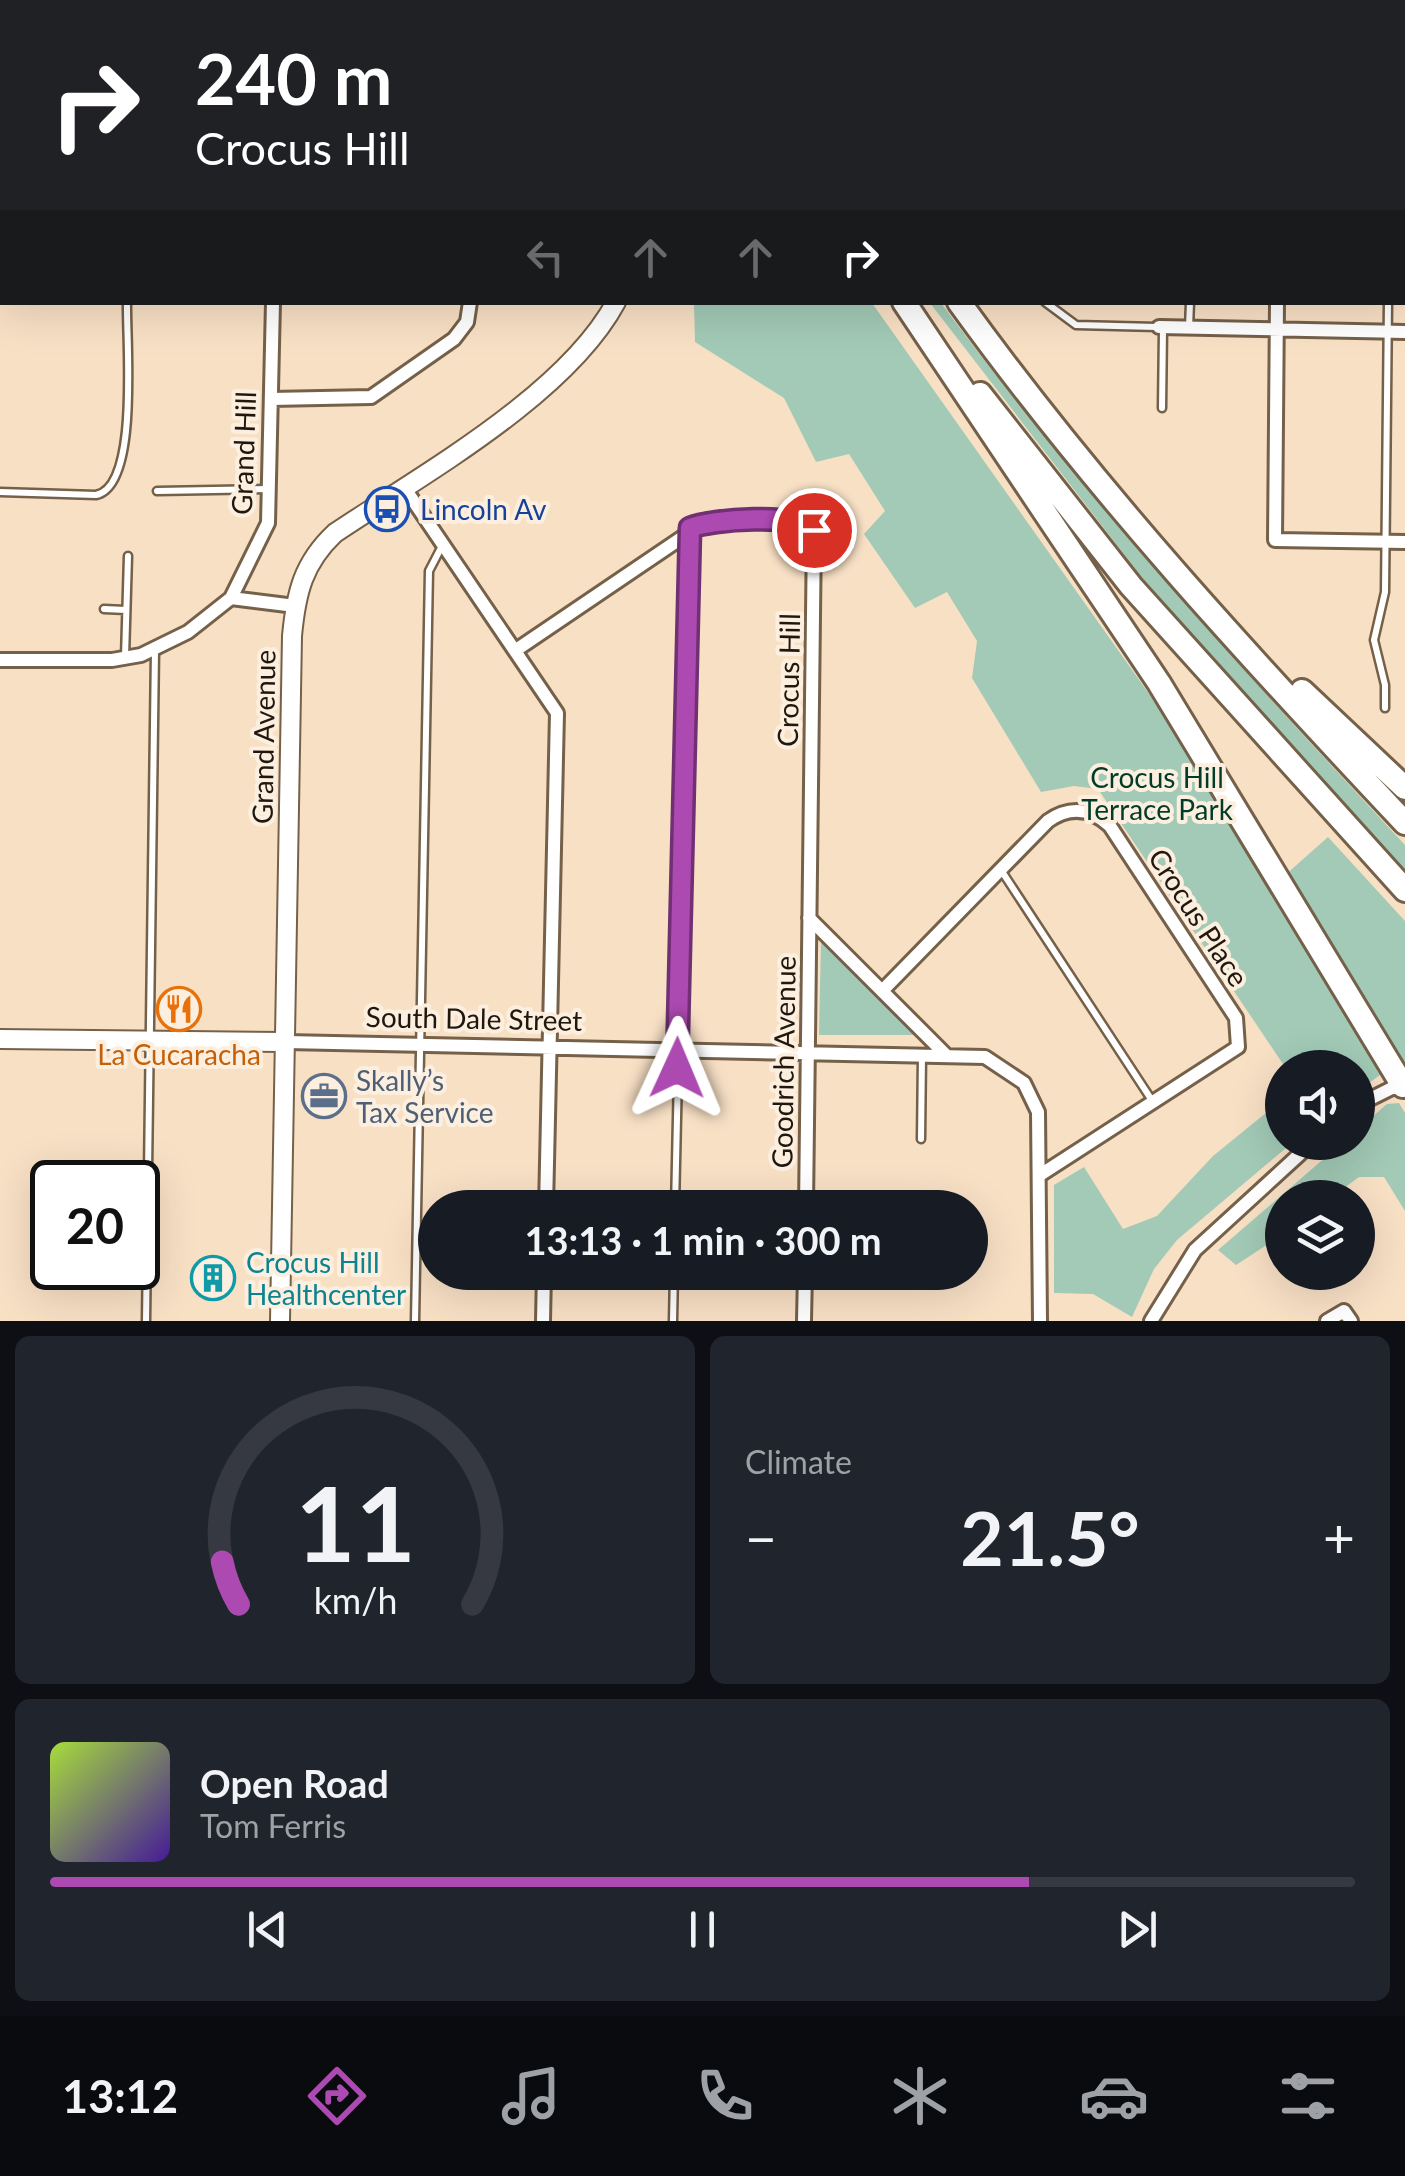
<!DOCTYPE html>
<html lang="en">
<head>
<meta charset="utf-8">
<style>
  body { margin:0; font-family:Lato,sans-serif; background:#20242c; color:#f1f3f6; height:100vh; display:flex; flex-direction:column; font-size:38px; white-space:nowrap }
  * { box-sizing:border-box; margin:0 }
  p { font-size:32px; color:#9ea1a6 }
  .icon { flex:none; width:55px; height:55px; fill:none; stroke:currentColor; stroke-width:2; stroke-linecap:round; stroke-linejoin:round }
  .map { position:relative; height:1321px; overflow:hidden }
  .side { display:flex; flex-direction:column; gap:15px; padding:15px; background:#0d0f14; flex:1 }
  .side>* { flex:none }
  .banner { position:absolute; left:0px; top:0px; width:1405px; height:305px; box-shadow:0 10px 40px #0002; background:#202124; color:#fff; overflow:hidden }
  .buttons { position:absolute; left:1265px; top:1050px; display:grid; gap:20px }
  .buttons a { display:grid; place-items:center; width:110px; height:110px; border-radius:50%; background:#171b24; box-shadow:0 10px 40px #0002; font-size:50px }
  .speed { position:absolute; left:30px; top:1160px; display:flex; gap:20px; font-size:50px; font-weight:700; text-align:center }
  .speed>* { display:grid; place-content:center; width:130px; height:130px; border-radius:50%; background:#171b24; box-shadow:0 10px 40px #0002; line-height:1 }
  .speed .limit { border:5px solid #111; border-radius:15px; background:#fff; color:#111 }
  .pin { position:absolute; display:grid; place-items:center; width:85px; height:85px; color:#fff; margin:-42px; border:5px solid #fff; border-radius:50%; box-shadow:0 2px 10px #0007 }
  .me { position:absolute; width:110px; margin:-55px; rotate:1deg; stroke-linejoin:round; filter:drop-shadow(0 0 8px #0008) }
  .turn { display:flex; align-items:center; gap:35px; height:210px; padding:0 30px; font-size:45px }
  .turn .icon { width:130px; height:130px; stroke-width:2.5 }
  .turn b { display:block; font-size:70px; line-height:85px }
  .lanes { display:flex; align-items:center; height:95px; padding:0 30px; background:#0003; justify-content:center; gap:50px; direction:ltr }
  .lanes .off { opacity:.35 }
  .big { font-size:75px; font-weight:700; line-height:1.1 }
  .side .widget { flex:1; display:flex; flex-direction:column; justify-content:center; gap:15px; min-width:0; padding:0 35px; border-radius:15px; background:#20242c }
  .side .dial { align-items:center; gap:0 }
  .dial svg { height:260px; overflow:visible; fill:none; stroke:#363941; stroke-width:7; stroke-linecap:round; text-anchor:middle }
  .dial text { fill:#f1f3f6; stroke:none }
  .song { display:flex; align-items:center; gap:30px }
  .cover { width:120px; height:120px; border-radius:15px; background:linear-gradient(135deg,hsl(80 70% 55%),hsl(260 70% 35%)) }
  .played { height:10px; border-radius:5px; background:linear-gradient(90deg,#ac4ab1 75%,#363941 75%) }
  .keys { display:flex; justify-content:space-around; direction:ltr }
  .heat { display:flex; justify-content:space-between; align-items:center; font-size:55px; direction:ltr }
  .side .tiles { flex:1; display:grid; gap:15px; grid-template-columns:1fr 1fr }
  .widget:last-child { grid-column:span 2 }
  .trip { position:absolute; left:418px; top:1190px; width:570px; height:100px; border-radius:50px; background:#171b24; box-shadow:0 10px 40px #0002; font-weight:700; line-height:100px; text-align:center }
  .tab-bar { display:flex; height:160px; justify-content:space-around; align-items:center; background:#090b0e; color:#9ea1a6 }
  .tab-bar .icon { width:70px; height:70px }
  .tab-bar .active { color:#ac4ab1 }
  .tab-bar b { font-size:45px; color:#f1f3f6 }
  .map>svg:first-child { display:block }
  .green { fill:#a2cab6 }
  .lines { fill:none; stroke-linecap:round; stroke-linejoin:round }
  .lane-casing { stroke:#756049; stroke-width:11 }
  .street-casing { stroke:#756049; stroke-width:18 }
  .secondary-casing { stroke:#756049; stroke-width:22 }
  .highway-casing { stroke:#756049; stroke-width:28 }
  .lane { stroke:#fff; stroke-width:6 }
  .street { stroke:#fff; stroke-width:12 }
  .secondary { stroke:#fff; stroke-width:18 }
  .highway { stroke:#fff; stroke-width:22 }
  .route-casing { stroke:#703073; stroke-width:25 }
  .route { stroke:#ac4ab1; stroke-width:18 }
  .labels { text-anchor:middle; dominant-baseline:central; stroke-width:8; stroke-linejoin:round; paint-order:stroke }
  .street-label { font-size:28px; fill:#20180e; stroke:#fdefdf }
  .transit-label { font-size:28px; fill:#164399; stroke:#fdefdf; text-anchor:start }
  .park-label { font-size:28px; fill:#003c28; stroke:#fdefdf }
  .food-label { font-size:28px; fill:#c56008; stroke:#fdefdf }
  .service-label { font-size:28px; fill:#4e5e75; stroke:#fdefdf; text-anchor:start }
  .culture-label { font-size:28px; fill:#0d838f; stroke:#fdefdf; text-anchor:start }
</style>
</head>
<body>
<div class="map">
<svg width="1405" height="1321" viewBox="0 0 1405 1321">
  <rect width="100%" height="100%" fill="#f8e0c5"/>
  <path class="green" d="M694 303H872L1164 715 1384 1072 1358 1091V1068L1285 1067 1098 789 1074 786 1041 792 972 678 977 641 947 592 915 608 864 534 885 511 849 454 816 462 784 398 695 342Z
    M930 303H941C1084 495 1242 670 1405 845V871L1157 597Z
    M1328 837 1405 921V1074L1283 877Z
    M821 940 914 1035H819Z
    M1282 1100V1142L1292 1143 1177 1240 1154 1269 1132 1317 1093 1294 1054 1293V1185L1084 1167 1123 1229 1157 1216 1213 1156Z
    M1399 1103 1405 1113V1211L1384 1177H1359L1332 1197 1282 1198V1235L1236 1265 1218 1250 1342 1143 1358 1142V1129L1387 1104Z"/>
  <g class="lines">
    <defs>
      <path id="lane" d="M131 2V0
        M1045 302 1076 325 1157 327
        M1189 328 1190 302
        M1162 408 1163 329
        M157 491 269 489
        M0 492 96 495C140 486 126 341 127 302
        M104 609 126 610
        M125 657 128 556
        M1385 708V685L1374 640 1385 592 1388 302
        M1001 870 1153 1102
        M921 1139 922 1055
        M675 1208 690 534
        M146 1321 155 650
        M415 1321 429 571 442 546
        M673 1321 674 1272"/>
      <path id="street" d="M280 2V0
        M990 2V0
        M1183 2V0
        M1402 171H1405
        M0 294H2
        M1277 302 1275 540 1405 542
        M1159 327 1405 332
        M271 399 371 397 454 339 467 322 470 302
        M404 487 557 713 546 1208
        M231 598 295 606
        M516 650 708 520 796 522 814 531 806 1208
        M0 660H112L141 655 188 632 231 598 268 523 273 302
        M809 918 946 1055
        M882 991 1048 821C1069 806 1091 808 1110 826L1236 1018 1238 1047 1040 1175
        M286 1042 985 1057 1024 1083 1038 1112 1040 1321
        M1358 1105 1392 1088H1404
        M543 1321 544 1272
        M804 1321 805 1272
        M1151 1321 1195 1250 1313 1142
        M1327 1321 1344 1311 1351 1321"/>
      <path id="secondary" d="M585 0 587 2
        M0 1039 286 1042
        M280 1321 292 636C296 593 303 563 335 533 423 474 566 395 616 302"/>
      <path id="highway" d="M714 0 716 2
        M760 0 762 2
        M904 302 1159 683 1403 1086
        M959 302C1094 489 1248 656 1405 823
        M980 394 1131 586 1405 890
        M1302 691 1405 788"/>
    </defs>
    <use href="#lane" class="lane-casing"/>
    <use href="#street" class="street-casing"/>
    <use href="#secondary" class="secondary-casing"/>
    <use href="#highway" class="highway-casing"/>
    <use href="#lane" class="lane"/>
    <use href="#street" class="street"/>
    <use href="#secondary" class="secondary"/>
    <use href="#highway" class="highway"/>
  </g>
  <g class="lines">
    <defs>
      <path id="route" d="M677 1068 690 528C711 519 798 513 814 530"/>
    </defs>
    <use href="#route" class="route-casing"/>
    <use href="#route" class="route"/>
  </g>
  <defs>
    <symbol id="bus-ring" viewBox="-11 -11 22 22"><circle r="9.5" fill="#fdefdf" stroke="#1a4fb4" stroke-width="1.5"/><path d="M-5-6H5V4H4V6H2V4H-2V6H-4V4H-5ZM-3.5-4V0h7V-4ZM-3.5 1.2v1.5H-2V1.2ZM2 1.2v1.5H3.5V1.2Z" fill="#1a4fb4"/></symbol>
    <symbol id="restaurant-ring" viewBox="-11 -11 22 22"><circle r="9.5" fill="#fdefdf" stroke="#e8710a" stroke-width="1.5"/><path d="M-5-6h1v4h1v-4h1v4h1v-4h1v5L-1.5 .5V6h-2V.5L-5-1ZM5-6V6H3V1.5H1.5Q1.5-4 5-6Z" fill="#e8710a"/></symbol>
    <symbol id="office-ring" viewBox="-11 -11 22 22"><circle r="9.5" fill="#fdefdf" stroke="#5c6f8a" stroke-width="1.5"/><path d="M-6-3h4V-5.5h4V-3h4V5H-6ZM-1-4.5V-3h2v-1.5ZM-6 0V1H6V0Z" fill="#5c6f8a"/></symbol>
    <symbol id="building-ring" viewBox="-11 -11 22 22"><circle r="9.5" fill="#fdefdf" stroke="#0f9aa8" stroke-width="1.5"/><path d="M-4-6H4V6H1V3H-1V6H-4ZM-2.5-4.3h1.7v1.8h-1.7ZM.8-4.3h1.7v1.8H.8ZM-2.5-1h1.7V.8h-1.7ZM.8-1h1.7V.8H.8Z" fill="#0f9aa8"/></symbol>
  </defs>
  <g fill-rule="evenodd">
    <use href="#bus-ring" x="362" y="484" width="50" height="50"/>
    <use href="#restaurant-ring" x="154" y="984" width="50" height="50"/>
    <use href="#office-ring" x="299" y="1071" width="50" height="50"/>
    <use href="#building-ring" x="188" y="1253" width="50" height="50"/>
  </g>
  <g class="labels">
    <g class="street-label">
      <text transform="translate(243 453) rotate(-88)">Grand Hill</text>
      <text transform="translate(788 680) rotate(-89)">Crocus Hill</text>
      <text transform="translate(263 737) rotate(-89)">Grand Avenue</text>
      <text transform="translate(1199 917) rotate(57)">Crocus Place</text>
      <text transform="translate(474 1018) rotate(1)">South Dale Street</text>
      <text transform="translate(783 1062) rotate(-89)">Goodrich Avenue</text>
    </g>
    <g class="transit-label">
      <text x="420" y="509">Lincoln Av</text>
    </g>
    <g class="park-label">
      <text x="1157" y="777">Crocus Hill<tspan x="1157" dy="32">Terrace Park</tspan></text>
    </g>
    <g class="food-label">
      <text x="179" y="1054">La Cucaracha</text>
    </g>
    <g class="service-label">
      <text x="356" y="1080">Skally’s<tspan x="356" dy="32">Tax Service</tspan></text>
    </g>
    <g class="culture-label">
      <text x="246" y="1262">Crocus Hill<tspan x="246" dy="32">Healthcenter</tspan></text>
    </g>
  </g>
</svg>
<div class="buttons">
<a><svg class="icon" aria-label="sound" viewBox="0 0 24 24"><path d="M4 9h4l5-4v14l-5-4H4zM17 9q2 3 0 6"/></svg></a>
<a><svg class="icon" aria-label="layers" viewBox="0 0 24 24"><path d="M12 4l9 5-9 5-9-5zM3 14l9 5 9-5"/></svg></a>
</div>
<div class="speed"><div class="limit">20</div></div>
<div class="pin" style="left:814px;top:530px;background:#d93025"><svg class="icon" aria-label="arrive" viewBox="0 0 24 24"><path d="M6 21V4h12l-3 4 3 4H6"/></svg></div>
<svg class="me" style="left:677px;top:1068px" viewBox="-20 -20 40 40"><path d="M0-17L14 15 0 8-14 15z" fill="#ac4ab1" stroke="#fff" stroke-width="4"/></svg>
<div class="trip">13:13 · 1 min · 300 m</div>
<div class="banner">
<div class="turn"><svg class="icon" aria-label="right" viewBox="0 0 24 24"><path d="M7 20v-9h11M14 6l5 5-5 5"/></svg><div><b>240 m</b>Crocus Hill</div></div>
<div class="lanes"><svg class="icon off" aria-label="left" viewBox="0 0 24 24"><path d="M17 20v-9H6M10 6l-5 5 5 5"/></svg><svg class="icon off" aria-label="ahead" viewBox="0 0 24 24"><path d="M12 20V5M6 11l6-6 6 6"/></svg><svg class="icon off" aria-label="ahead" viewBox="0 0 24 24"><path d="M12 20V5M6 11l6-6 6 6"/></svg><svg class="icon" aria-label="right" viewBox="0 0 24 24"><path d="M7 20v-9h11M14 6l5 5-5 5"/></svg></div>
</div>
</div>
<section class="side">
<div class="tiles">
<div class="widget dial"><svg viewBox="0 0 100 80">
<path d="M14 69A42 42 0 1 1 86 69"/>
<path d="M14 69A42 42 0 0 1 9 56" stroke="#ac4ab1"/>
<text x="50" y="56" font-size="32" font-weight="700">11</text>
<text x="50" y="72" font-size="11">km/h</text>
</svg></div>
<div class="widget"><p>Climate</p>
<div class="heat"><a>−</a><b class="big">21.5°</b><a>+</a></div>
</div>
<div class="widget">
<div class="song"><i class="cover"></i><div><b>Open Road</b><p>Tom Ferris</p></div></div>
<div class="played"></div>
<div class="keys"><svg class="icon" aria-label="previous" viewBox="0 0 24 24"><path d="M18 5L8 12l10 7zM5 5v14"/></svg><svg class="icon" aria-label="pause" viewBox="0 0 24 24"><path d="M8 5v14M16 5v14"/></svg><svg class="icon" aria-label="next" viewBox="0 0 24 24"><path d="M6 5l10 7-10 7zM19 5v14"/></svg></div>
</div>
</div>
</section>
<nav class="tab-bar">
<b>13:12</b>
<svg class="icon active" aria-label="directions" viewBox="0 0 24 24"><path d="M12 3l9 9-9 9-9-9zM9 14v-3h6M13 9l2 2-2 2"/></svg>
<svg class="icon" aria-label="music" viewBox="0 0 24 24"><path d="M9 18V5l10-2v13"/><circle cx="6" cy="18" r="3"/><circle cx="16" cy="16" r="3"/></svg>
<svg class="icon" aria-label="phone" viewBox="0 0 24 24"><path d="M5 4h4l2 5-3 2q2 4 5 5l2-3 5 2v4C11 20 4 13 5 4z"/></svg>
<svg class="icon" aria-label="climate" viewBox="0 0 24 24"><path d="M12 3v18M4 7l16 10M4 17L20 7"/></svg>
<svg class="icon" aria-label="car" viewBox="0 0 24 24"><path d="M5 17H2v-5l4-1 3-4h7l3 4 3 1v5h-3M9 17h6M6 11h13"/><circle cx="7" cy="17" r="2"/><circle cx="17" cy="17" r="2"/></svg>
<svg class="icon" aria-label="filters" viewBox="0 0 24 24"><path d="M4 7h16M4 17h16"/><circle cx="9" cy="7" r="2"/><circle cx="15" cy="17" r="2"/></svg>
</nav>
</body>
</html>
